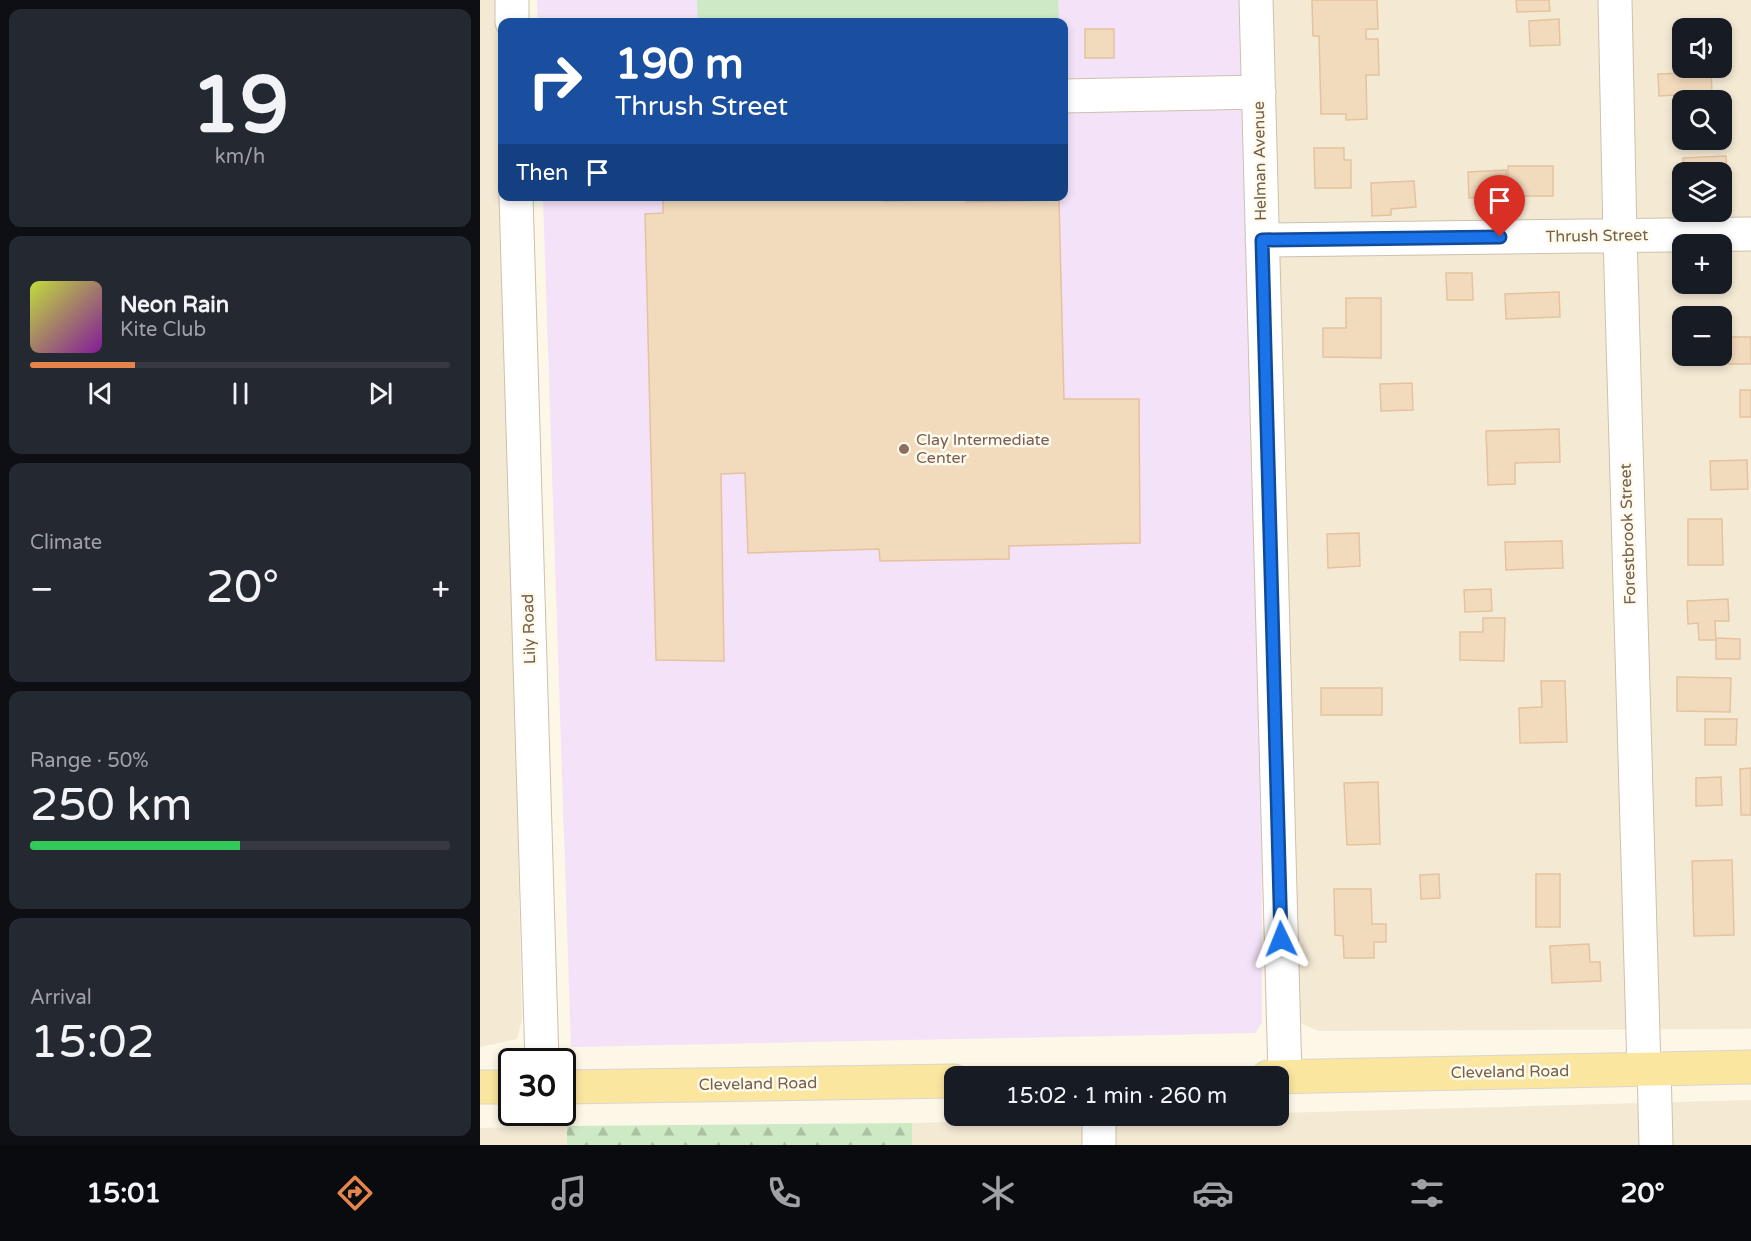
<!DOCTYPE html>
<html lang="en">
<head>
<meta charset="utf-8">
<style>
  body { margin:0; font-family:"Varela Round",sans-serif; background:#242831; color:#f1f3f6; height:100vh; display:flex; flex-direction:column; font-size:22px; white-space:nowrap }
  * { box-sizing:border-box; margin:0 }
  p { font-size:20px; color:#9ea1a6 }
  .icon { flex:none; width:33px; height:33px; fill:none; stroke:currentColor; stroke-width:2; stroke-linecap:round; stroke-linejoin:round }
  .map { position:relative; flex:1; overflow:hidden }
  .sheet { display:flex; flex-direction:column; gap:9px; padding:9px; background:#0d0f14; width:480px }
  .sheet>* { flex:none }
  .guide { position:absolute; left:18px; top:18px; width:570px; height:183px; border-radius:12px; box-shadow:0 3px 9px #0003; background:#1a4fa0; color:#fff; overflow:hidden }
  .buttons { position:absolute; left:1192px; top:18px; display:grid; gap:12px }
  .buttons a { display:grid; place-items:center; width:60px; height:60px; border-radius:12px; background:#171b24; box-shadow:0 3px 9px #0003; font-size:30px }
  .speed { position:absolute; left:18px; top:1048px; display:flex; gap:12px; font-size:30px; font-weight:700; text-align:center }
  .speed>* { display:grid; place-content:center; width:78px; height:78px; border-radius:50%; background:#171b24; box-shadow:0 3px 9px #0003; line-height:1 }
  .speed .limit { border:3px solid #111; border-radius:9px; background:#fff; color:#111 }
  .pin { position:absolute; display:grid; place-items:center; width:51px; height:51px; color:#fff; margin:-62px -26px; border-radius:50% 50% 50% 0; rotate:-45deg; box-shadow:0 0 6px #0007 }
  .pin .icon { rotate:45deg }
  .me { position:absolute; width:66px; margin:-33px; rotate:358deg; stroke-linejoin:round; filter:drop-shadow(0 0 4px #0008) }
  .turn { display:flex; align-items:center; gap:21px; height:126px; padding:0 18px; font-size:27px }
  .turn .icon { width:78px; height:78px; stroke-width:2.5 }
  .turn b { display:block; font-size:42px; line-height:51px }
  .then { display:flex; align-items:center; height:57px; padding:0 18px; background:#0003; gap:12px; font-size:22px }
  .big { font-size:45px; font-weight:600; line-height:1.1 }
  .sheet .widget { flex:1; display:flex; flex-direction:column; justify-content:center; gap:9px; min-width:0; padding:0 21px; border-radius:12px; background:#242831 }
  .sheet .dial { align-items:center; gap:0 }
  .dial b { font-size:78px; line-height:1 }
  .song { display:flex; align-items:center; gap:18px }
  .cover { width:72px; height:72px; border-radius:9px; background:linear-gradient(135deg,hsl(70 70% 55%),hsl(290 70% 35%)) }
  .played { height:6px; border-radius:3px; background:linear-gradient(90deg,#e6854b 25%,#363941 25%) }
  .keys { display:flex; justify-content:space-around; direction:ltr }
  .heat { display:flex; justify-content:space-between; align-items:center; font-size:33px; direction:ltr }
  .charge { height:9px; border-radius:4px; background:linear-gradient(90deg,#34c759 50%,#363941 0) }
  .trip { position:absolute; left:464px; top:1066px; width:345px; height:60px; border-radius:12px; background:#171b24; box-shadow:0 3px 9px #0003; font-weight:600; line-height:60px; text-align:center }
  .tab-bar { display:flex; height:96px; justify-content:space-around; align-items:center; background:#090b0e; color:#9ea1a6 }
  .tab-bar .icon { width:42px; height:42px }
  .tab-bar .active { color:#e6854b }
  .tab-bar b { font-size:27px; color:#f1f3f6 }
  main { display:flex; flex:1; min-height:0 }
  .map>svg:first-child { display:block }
  .residential { fill:#f4ead4; fill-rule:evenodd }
  .education { fill:#f4e2f9 }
  .forest { fill:url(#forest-firs) }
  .garden { fill:#cdeac4 }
  .building { fill:#f2dabd; stroke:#e4c39e; stroke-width:1.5 }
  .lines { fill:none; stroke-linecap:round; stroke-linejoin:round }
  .minor-casing { stroke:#cec0ac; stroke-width:35 }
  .major-casing { stroke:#dbd6d0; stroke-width:35 }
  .minor { stroke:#fff; stroke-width:33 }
  .major { stroke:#fae69e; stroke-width:33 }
  .route-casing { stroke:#114b97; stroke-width:15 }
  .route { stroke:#1a73e8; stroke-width:10 }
  .education-dot { fill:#8d6e63; stroke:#fffaec; stroke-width:2 }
  .labels { text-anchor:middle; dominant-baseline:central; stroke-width:5; stroke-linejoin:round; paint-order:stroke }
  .street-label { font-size:16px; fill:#75604a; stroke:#fffaec }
  .education-label { font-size:16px; fill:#785e54; stroke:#fffaec; text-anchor:start }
</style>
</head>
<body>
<main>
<section class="sheet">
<div class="widget dial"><b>19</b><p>km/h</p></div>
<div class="widget">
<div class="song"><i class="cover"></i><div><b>Neon Rain</b><p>Kite Club</p></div></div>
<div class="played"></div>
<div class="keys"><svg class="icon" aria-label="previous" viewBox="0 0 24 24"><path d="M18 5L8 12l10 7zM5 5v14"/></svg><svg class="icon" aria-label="pause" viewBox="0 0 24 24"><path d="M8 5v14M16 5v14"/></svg><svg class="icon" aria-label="next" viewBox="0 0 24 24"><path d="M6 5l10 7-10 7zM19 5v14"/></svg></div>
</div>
<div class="widget"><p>Climate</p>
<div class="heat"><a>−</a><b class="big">20°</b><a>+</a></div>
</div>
<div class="widget"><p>Range · 50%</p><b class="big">250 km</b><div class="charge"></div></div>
<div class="widget"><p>Arrival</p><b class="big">15:02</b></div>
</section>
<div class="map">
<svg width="1271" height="1145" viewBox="0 0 1271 1145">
  <defs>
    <pattern id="forest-firs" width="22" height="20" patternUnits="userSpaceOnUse" patternTransform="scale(1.5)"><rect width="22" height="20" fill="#cdeac4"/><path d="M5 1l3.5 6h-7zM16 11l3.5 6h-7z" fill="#abc1a1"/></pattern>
  </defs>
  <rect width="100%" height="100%" fill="#fcf7e6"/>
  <path class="residential" d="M0 0H19L42 1020 37 1039 0 1047Z
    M788 0H1271V1029L839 1031 822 1024 814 1005ZM1203 28H1242V68H1203ZM1203 100H1242V140H1203ZM1203 172H1242V212H1203ZM1203 244H1242V284H1203ZM1203 316H1242V356H1203Z
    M1271 1100V1145H432V1123L683 1116H798V1113Z
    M87 1126V1145H0V1128Z"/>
  <path class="education" d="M57 0H765L781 549 782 1023 775 1033 91 1047 63 197 584 196V22H58Z"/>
  <path class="forest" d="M432 1123V1145H87V1126Z"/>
  <path class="garden" d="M217 0H578L579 22H218Z"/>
  <path class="building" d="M832 0H897L898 29H886V39H898L899 75H886L887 119 866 120V114H841L839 36H833Z
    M1036 0H1069L1070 11 1037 12Z
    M1079 19 1080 45 1050 46 1049 21Z
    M605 29H634V58H605Z
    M1231 72 1232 93 1179 96 1178 74Z
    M834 148H864V160H871V188H835Z
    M1246 156 1248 190H1242V172H1204L1203 158Z
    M1028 166H1073V196H1028Z
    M1026 170 1027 196 989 198 988 172Z
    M934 181 936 207 911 209V215L892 216 891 183Z
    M183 196H404V201L486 199V202L579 200 584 399H659L660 543 529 546V559L400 561 399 549 268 553 265 473 241 474 244 661 176 660 165 214 183 213Z
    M966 273H992L993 300H967Z
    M1079 292 1080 317 1026 319 1025 294Z
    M866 298H901V358L843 357V328H866Z
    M1242 337H1271V364H1240Z
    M932 383 933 410 901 411 900 384Z
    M1260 390H1271V417H1260Z
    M1079 429 1080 462 1035 463V484L1008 485 1006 431Z
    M1267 460 1268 489 1231 490 1230 461Z
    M1208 519H1242L1243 565H1208Z
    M879 533 880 566 848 568 847 534Z
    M1082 541 1083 568 1026 570 1025 542Z
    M1011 589 1012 611 985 612 984 590Z
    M1248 599 1249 621H1235L1236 640H1219L1218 623 1208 624 1207 601Z
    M1003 618H1025L1024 661 980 660V632H1003Z
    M1236 638 1260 639V659H1236Z
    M1197 677 1251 678 1250 712 1197 711Z
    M1061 681H1085L1087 742 1040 743 1039 708 1062 707Z
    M841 688H902V715H841Z
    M1225 719H1257L1256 745H1225Z
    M1271 768V815H1261L1260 769Z
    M1241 777 1242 805 1216 806V778Z
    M898 782 900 844 867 845 864 783Z
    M1252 860 1254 935 1214 936 1212 861Z
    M959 874 960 898 941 899 940 875Z
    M1056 874H1080V927H1056Z
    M854 889H891L892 924H906V942H894V958H864L863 936 855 935Z
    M1109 944 1110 962H1120L1121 981 1072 983 1070 946Z"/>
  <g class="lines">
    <defs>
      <path id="minor" d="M32 0V22
        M776 0 805 1077
        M1135 0 1140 236 1164 1069
        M584 96 779 92
        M36 196 62 1062
        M782 240 1271 234
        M1174 1068 1176 1145
        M619 1116V1145"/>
      <path id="major" d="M788 1077 1271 1067
        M0 1087H32
        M82 1087 474 1081"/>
    </defs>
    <use href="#minor" class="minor-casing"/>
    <use href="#major" class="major-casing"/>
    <use href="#minor" class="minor"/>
    <use href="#major" class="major"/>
  </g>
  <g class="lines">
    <defs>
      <path id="route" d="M801 939 782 240 1020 237"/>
    </defs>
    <use href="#route" class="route-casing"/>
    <use href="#route" class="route"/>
  </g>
  <circle class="education-dot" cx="424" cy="449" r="6"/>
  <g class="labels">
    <g class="street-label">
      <text transform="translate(780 161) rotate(-91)">Helman Avenue</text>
      <text transform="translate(1117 236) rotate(-1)">Thrush Street</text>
      <text transform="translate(1148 534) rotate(-92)">Forestbrook Street</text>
      <text transform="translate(49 629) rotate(-92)">Lily Road</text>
      <text transform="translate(1030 1072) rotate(-1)">Cleveland Road</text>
      <text transform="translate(278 1084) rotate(-1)">Cleveland Road</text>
    </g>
    <g class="education-label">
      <text x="436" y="440">Clay Intermediate<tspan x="436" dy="18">Center</tspan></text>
    </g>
  </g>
</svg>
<div class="buttons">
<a><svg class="icon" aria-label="sound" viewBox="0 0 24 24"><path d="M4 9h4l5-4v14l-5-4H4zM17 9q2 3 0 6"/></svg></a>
<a><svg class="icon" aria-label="search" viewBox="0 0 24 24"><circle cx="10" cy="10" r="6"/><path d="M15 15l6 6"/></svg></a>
<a><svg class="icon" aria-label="layers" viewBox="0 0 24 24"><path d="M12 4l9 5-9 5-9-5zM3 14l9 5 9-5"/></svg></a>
<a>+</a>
<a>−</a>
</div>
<div class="speed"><div class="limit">30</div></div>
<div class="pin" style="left:1020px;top:237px;background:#d93025"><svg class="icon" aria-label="arrive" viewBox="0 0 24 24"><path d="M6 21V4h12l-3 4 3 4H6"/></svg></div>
<svg class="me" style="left:801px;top:939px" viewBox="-20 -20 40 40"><path d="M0-17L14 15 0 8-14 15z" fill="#1a73e8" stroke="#fff" stroke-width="4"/></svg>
<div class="trip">15:02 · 1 min · 260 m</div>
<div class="guide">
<div class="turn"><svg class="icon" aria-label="right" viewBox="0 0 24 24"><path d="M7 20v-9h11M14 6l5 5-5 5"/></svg><div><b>190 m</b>Thrush Street</div></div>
<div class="then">Then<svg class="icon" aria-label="arrive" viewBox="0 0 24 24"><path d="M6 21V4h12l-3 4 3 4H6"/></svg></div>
</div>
</div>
</main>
<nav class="tab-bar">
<b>15:01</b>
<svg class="icon active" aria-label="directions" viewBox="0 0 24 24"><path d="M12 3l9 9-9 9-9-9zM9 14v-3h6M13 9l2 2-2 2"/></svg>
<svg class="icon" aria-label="music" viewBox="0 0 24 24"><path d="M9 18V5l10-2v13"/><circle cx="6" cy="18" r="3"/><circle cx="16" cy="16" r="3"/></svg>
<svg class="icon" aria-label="phone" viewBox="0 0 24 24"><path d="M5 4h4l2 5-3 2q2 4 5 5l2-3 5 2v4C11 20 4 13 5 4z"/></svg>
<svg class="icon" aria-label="climate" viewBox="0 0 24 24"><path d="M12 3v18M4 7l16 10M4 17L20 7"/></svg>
<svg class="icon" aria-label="car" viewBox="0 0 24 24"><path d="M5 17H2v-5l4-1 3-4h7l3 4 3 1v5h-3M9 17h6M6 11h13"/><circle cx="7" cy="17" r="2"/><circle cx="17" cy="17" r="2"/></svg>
<svg class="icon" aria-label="filters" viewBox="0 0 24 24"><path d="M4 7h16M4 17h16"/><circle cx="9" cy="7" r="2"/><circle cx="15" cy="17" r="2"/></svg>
<b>20°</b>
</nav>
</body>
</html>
